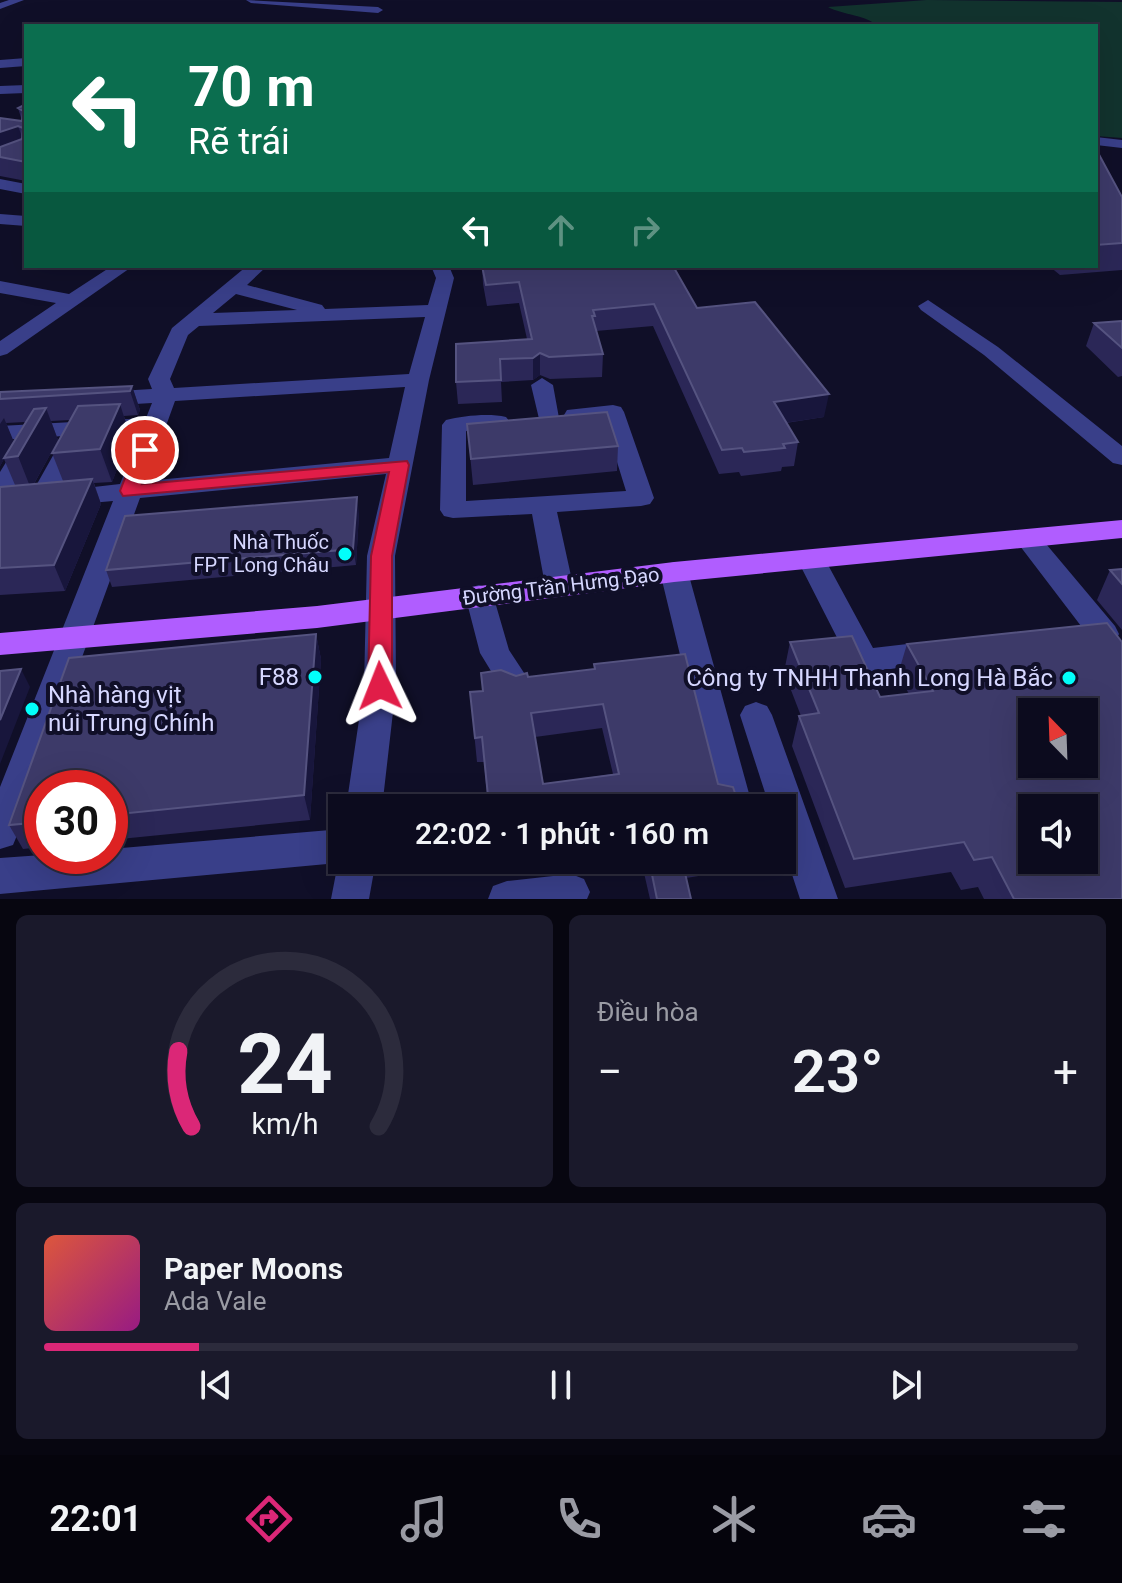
<!DOCTYPE html>
<html lang="vi">
<head>
<meta charset="utf-8">
<style>
  body { margin:0; font-family:Roboto,sans-serif; background:#1a192b; color:#f1f3f6; height:100vh; display:flex; flex-direction:column; font-size:30px; white-space:nowrap }
  * { box-sizing:border-box; margin:0 }
  p { font-size:26px; color:#9a9ba4 }
  .icon { flex:none; width:44px; height:44px; fill:none; stroke:currentColor; stroke-width:2; stroke-linecap:round; stroke-linejoin:round }
  .map { position:relative; height:899px; overflow:hidden }
  .panel { display:flex; flex-direction:column; gap:16px; padding:16px; background:#070610; flex:1 }
  .panel>* { flex:none }
  .hud { position:absolute; left:24px; top:24px; width:1074px; height:244px; border-radius:0px; box-shadow:0 8px 32px #0002,0 0 0 2px #2c2b3c; background:#0b6e4f; color:#fff; overflow:hidden }
  .needle { width:52px; rotate:337deg }
  .fabs { position:absolute; left:1018px; top:698px; display:grid; gap:16px }
  .fabs a { display:grid; place-items:center; width:80px; height:80px; border-radius:0px; background:#0c0b1e; box-shadow:0 8px 32px #0002,0 0 0 2px #2c2b3c; font-size:40px }
  .speed { position:absolute; left:24px; top:770px; display:flex; gap:16px; font-size:40px; font-weight:700; text-align:center }
  .speed>* { display:grid; place-content:center; width:104px; height:104px; border-radius:50%; background:#0c0b1e; box-shadow:0 8px 32px #0002,0 0 0 2px #2c2b3c; line-height:1 }
  .speed .limit { border:12px solid #d22; background:#fff; color:#111 }
  .pin { position:absolute; display:grid; place-items:center; width:68px; height:68px; color:#fff; margin:-34px; border:4px solid #fff; border-radius:50%; box-shadow:0 2px 8px #0007 }
  .me { position:absolute; width:88px; margin:-44px; rotate:358deg; stroke-linejoin:round; filter:drop-shadow(0 0 6px #0008) }
  .turn { display:flex; align-items:center; gap:28px; height:168px; padding:0 32px; font-size:36px }
  .turn .icon { width:104px; height:104px; stroke-width:2.5 }
  .turn b { display:block; font-size:56px; line-height:68px }
  .lanes { display:flex; align-items:center; height:76px; padding:0 32px; background:#0003; justify-content:center; gap:40px; direction:ltr }
  .lanes .off { opacity:.35 }
  .big { font-size:60px; font-weight:600; line-height:1.1 }
  .panel .tile { flex:1; display:flex; flex-direction:column; justify-content:center; gap:12px; min-width:0; padding:0 28px; border-radius:12px; background:#1a192b }
  .panel .dial { align-items:center; gap:0 }
  .dial svg { height:208px; overflow:visible; fill:none; stroke:#2c2b3c; stroke-width:7; stroke-linecap:round; text-anchor:middle }
  .dial text { fill:#f1f3f6; stroke:none }
  .song { display:flex; align-items:center; gap:24px }
  .cover { width:96px; height:96px; border-radius:12px; background:linear-gradient(135deg,hsl(10 70% 55%),hsl(310 70% 35%)) }
  .played { height:8px; border-radius:4px; background:linear-gradient(90deg,#db2777 15%,#2c2b3c 15%) }
  .keys { display:flex; justify-content:space-around; direction:ltr }
  .heat { display:flex; justify-content:space-between; align-items:center; font-size:44px; direction:ltr }
  .panel .tiles { flex:1; display:grid; gap:16px; grid-template-columns:1fr 1fr }
  .tile:last-child { grid-column:span 2 }
  .trip { position:absolute; left:328px; top:794px; width:468px; height:80px; border-radius:0px; background:#0c0b1e; box-shadow:0 8px 32px #0002,0 0 0 2px #2c2b3c; font-weight:600; line-height:80px; text-align:center }
  .dock { display:flex; height:128px; justify-content:space-around; align-items:center; background:#05040c; color:#9a9ba4 }
  .dock .icon { width:56px; height:56px }
  .dock .on { color:#db2777 }
  .dock b { font-size:36px; color:#f1f3f6 }
  .map>svg:first-child { display:block }
  .green { fill:#12332e }
  .lines { fill:none; stroke-linecap:round; stroke-linejoin:round }
  .minor { fill:#393f89; fill-rule:evenodd }
  .major { fill:#b05dff; fill-rule:evenodd }
  .wall { fill:#2b2757; fill-rule:evenodd }
  .shaded-wall { fill:#18163c }
  .building { fill:#3d3a69; stroke:#555380; stroke-width:2; fill-rule:evenodd }
  .route { fill:#e11d48; stroke:#92132f; stroke-width:2 }
  .poi-dot { fill:#02fffb; stroke:#100f28; stroke-width:3 }
  .labels { text-anchor:middle; dominant-baseline:central; stroke-width:8; stroke-linejoin:round; paint-order:stroke }
  .poi-label { font-size:20px; fill:#d6d7ff; stroke:#100f28; text-anchor:end }
  .street-label { font-size:20px; fill:#d6d7ff; stroke:#100f28 }
  .near-poi-label { font-size:24px; fill:#d6d7ff; stroke:#100f28; text-anchor:end }
</style>
</head>
<body>
<div class="map">
<svg width="1122" height="899" viewBox="0 0 1122 899">
  <rect width="100%" height="100%" fill="#100f28"/>
  <path class="green" d="M927 0 1122 2V138L1096 136V26H877C867 15 843 15 828 7Z"/>
  <g class="lines">
    <path class="minor" d="M9 0H24L0 9V3Z
      M246 0 378 7 383 10 378 13 251 3Z
      M26 58V66L0 68V60Z
      M26 85V93L0 94V86Z
      M1096 137 1122 140V148L1096 145Z
      M0 179 26 184V194L0 189Z
      M0 214 26 216V226L0 224Z
      M112 266H133L7 354 0 356V341L56 303 0 293V281L69 294Z
      M247 266H267L247 285 322 305 325 309 428 305 436 278 431 266H449L454 278 429 380 395 556 396 686 382 808H346L364 686 367 556 386 474 140 498 18 833 13 845 0 849V787L113 501 68 505 59 503 55 497 50 506 41 508 32 506 28 500 64 436 0 440V426L146 418 152 403 102 406 91 399 102 392 152 389 148 379 172 328ZM236 294 297 310 213 313ZM425 317 409 374 174 388 170 379 188 335 199 326ZM405 387 389 458 146 481 175 401ZM141 432 120 484 59 491 56 496 85 441 79 435Z
      M928 300 998 347 1122 446V465L1113 463 984 355 921 310 918 306Z
      M542 378 553 385 559 418 556 423H540L531 385Z
      M613 405 621 407 624 412 654 498 650 504 641 506 557 512 573 585 569 592 559 595 549 592 545 585 532 514 453 518 444 516 440 510 442 425 446 420C463 416 488 413 506 417L510 422 506 427 466 431V501L626 491 604 420H567L564 415 567 410Z
      M27 439 35 441 39 446 9 499 0 501V472L19 441Z
      M1027 529 1036 532 1115 626 1119 634 1115 642 1085 647 1074 644 1070 636 1074 628 1081 626 1014 538 1018 532Z
      M811 550 821 552 873 648 933 641 944 645 948 653 944 661 864 673 853 669 797 559 801 552Z
      M674 562 684 565 688 572 753 808H717L660 572 664 565Z
      M479 585 489 588 493 595 509 650 532 685 527 694 516 697 505 694 480 653 465 595 469 588Z
      M756 702 767 706 772 715 838 899H800L786 856 782 857V808H770L740 715 745 706Z
      M342 829V860H376L369 899H331L338 863 0 894V858L42 855 110 856V849Z
      M571 874 584 879 590 892 587 899H488L493 886 507 881Z"/>
    <path class="major" d="M1122 520V538L674 582 317 628 0 655V633L317 606 674 562Z"/>
  </g>
  <path class="wall" d="M26 104V181L0 176V118L22 121 18 108Z
    M1096 149 1122 197V270L1060 275 1049 266H1096Z
    M482 266 697 308 824 417 786 423 798 442 794 466 782 467 781 471 741 476 739 472 719 474 653 326 596 331 603 354 602 377 550 379 540 375 533 380 501 382 502 402 458 404 456 382 527 339 519 303 487 306 483 284Z
    M1122 321V376L1118 377 1086 346 1094 323Z
    M132 386 140 410 138 415 124 416 130 436 112 482 94 483 101 504 65 591 0 595V487L15 485 4 459 0 466V392ZM70 420 52 453 63 481 34 484 58 440 51 421ZM25 422 13 442 6 423Z
    M467 424 618 446 617 471 473 485Z
    M359 513 356 565 112 587 106 570Z
    M1122 569V630L1097 600 1110 570Z
    M316 634 321 659 310 820 110 840V788H42V847L23 849 9 825 69 658Z
    M790 642 880 697 909 694 898 674 907 644 1122 899H984L978 887 961 890 951 872 845 888 792 746 799 716H801L784 672Z
    M594 664 718 784 487 796 484 762H477L470 692 483 691 516 676 528 677 594 669ZM602 728 613 774 543 784 535 737Z
    M468 860H541L469 870Z
    M641 860H750L748 868 686 878 691 899H650Z"/>
  <path class="shaded-wall" d="M18 126 25 145 0 155V132Z
    M540 353V375L533 380V358Z
    M132 386 140 410 138 415 130 391Z
    M829 394 824 417 770 425 774 402Z
    M120 404 130 436 112 482 100 449Z
    M46 408 58 440 31 489 18 456Z
    M4 418 14 442 0 466V424Z
    M92 479 101 504 65 591 54 565Z
    M357 497 359 513 356 565 353 549Z
    M316 634 321 659 310 820 304 795Z
    M21 669 30 687 0 764V720Z"/>
  <path class="building" d="M26 104V162L0 157V147L22 139 23 128 18 126 0 132V118L22 121 23 111 18 108Z
    M1096 149 1122 197V243L1096 245Z
    M482 266H673L697 308 755 302 829 394 774 402 798 442 783 444 785 448 744 452 742 448 722 450 654 304 593 310 595 316H592L603 354 549 357 540 353 533 358 500 359 501 380 456 382V344L532 339 519 282 486 285Z
    M1122 321V348L1094 323Z
    M132 386 130 391 0 399V392Z
    M120 404 100 449 52 453 78 406Z
    M46 408 18 456 4 458 34 409Z
    M607 412 618 446 471 459 467 424Z
    M92 479 54 565 0 568V487Z
    M357 497 353 549 106 570 125 516Z
    M1122 569V584L1110 570Z
    M1107 623 1122 642V899H1014L992 857 974 860 964 842 854 859 799 716 819 713 790 642 852 636 880 697 933 691 907 644ZM1032 712H1084V764H1032ZM1032 808H1084V860H1032Z
    M316 634 304 795 110 815V788H42V822L9 825 69 658Z
    M685 654 718 784 733 787 740 808H463V800L488 796 482 737 475 738 470 692 483 691 481 673 501 670 516 676 527 673 528 677 595 669 594 664ZM603 704 619 774 543 784 531 713Z
    M21 669 0 720V671Z
    M649 860H682L691 899H657Z"/>
  <path class="route" d="M145 445 154 450 142 484 407 461 409 465 392 556V686L389 693 380 696 372 693 368 686 371 556 389 472 123 496 120 491 136 450Z"/>
  <g class="poi-dot">
    <circle cx="345" cy="554" r="8"/>
    <circle cx="315" cy="677" r="8"/>
    <circle cx="1069" cy="678" r="8"/>
    <circle cx="32" cy="709" r="8"/>
  </g>
  <g class="labels">
    <g class="poi-label">
      <text x="329" y="542">Nhà Thuốc<tspan x="329" dy="23">FPT Long Châu</tspan></text>
    </g>
    <g class="street-label">
      <text transform="translate(561 586) rotate(-7)">Đường Trần Hưng Đạo</text>
    </g>
    <g class="near-poi-label">
      <text x="299" y="677">F88</text>
      <text x="1053" y="678">Công ty TNHH Thanh Long Hà Bắc</text>
      <text x="48" y="695" text-anchor="start">Nhà hàng vịt<tspan x="48" dy="28">núi Trung Chính</tspan></text>
    </g>
  </g>
</svg>
<div class="fabs">
<a><svg class="needle" viewBox="-14 -14 28 28"><path d="M0-13l5 13h-10z" fill="#e53935"/><path d="M0 13l5-13h-10z" fill="#9a9ba4"/></svg></a>
<a><svg class="icon" aria-label="sound" viewBox="0 0 24 24"><path d="M4 9h4l5-4v14l-5-4H4zM17 9q2 3 0 6"/></svg></a>
</div>
<div class="speed"><div class="limit">30</div></div>
<div class="pin" style="left:145px;top:450px;background:#d93025"><svg class="icon" aria-label="arrive" viewBox="0 0 24 24"><path d="M6 21V4h12l-3 4 3 4H6"/></svg></div>
<svg class="me" style="left:380px;top:686px" viewBox="-20 -20 40 40"><path d="M0-17L14 15 0 8-14 15z" fill="#e11d48" stroke="#fff" stroke-width="4"/></svg>
<div class="trip">22:02 · 1 phút · 160 m</div>
<div class="hud">
<div class="turn"><svg class="icon" aria-label="left" viewBox="0 0 24 24"><path d="M17 20v-9H6M10 6l-5 5 5 5"/></svg><div><b>70 m</b>Rẽ trái</div></div>
<div class="lanes"><svg class="icon" aria-label="left" viewBox="0 0 24 24"><path d="M17 20v-9H6M10 6l-5 5 5 5"/></svg><svg class="icon off" aria-label="ahead" viewBox="0 0 24 24"><path d="M12 20V5M6 11l6-6 6 6"/></svg><svg class="icon off" aria-label="right" viewBox="0 0 24 24"><path d="M7 20v-9h11M14 6l5 5-5 5"/></svg></div>
</div>
</div>
<section class="panel">
<div class="tiles">
<div class="tile dial"><svg viewBox="0 0 100 80">
<path d="M14 69A42 42 0 1 1 86 69"/>
<path d="M14 69A42 42 0 0 1 9 40" stroke="#db2777"/>
<text x="50" y="56" font-size="32" font-weight="700">24</text>
<text x="50" y="72" font-size="11">km/h</text>
</svg></div>
<div class="tile"><p>Điều hòa</p>
<div class="heat"><a>−</a><b class="big">23°</b><a>+</a></div>
</div>
<div class="tile">
<div class="song"><i class="cover"></i><div><b>Paper Moons</b><p>Ada Vale</p></div></div>
<div class="played"></div>
<div class="keys"><svg class="icon" aria-label="previous" viewBox="0 0 24 24"><path d="M18 5L8 12l10 7zM5 5v14"/></svg><svg class="icon" aria-label="pause" viewBox="0 0 24 24"><path d="M8 5v14M16 5v14"/></svg><svg class="icon" aria-label="next" viewBox="0 0 24 24"><path d="M6 5l10 7-10 7zM19 5v14"/></svg></div>
</div>
</div>
</section>
<nav class="dock">
<b>22:01</b>
<svg class="icon on" aria-label="directions" viewBox="0 0 24 24"><path d="M12 3l9 9-9 9-9-9zM9 14v-3h6M13 9l2 2-2 2"/></svg>
<svg class="icon" aria-label="music" viewBox="0 0 24 24"><path d="M9 18V5l10-2v13"/><circle cx="6" cy="18" r="3"/><circle cx="16" cy="16" r="3"/></svg>
<svg class="icon" aria-label="phone" viewBox="0 0 24 24"><path d="M5 4h4l2 5-3 2q2 4 5 5l2-3 5 2v4C11 20 4 13 5 4z"/></svg>
<svg class="icon" aria-label="climate" viewBox="0 0 24 24"><path d="M12 3v18M4 7l16 10M4 17L20 7"/></svg>
<svg class="icon" aria-label="car" viewBox="0 0 24 24"><path d="M5 17H2v-5l4-1 3-4h7l3 4 3 1v5h-3M9 17h6M6 11h13"/><circle cx="7" cy="17" r="2"/><circle cx="17" cy="17" r="2"/></svg>
<svg class="icon" aria-label="filters" viewBox="0 0 24 24"><path d="M4 7h16M4 17h16"/><circle cx="9" cy="7" r="2"/><circle cx="15" cy="17" r="2"/></svg>
</nav>
</body>
</html>
